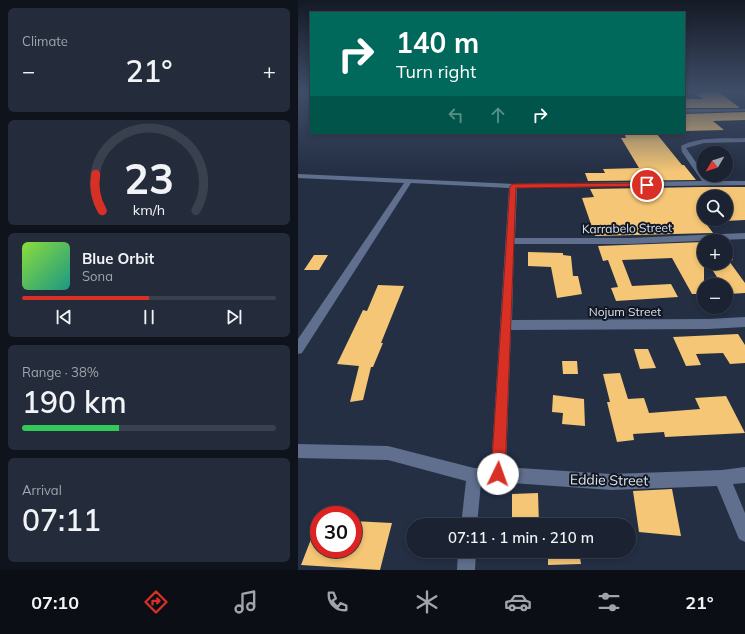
<!DOCTYPE html>
<html lang="en">
<head>
<meta charset="utf-8">
<style>
  body { margin:0; font-family:Mulish,sans-serif; background:#242b3b; color:#f1f3f6; height:100vh; display:flex; flex-direction:column; font-size:15px; white-space:nowrap }
  * { box-sizing:border-box; margin:0 }
  p { font-size:13px; color:#a0a4ac }
  .icon { flex:none; width:22px; height:22px; fill:none; stroke:currentColor; stroke-width:2; stroke-linecap:round; stroke-linejoin:round }
  .map { position:relative; flex:1; overflow:hidden }
  .panel { display:flex; flex-direction:column; gap:8px; padding:8px; background:#0f131c; width:298px }
  .panel>* { flex:none }
  .banner { position:absolute; left:12px; top:12px; width:375px; height:122px; border-radius:0px; box-shadow:0 2px 6px #0003,0 0 0 1px #39404e; background:#00695c; color:#fff; overflow:hidden }
  .needle { width:26px; rotate:231deg }
  .tools { position:absolute; left:399px; top:146px; display:grid; gap:8px }
  .tools a { display:grid; place-items:center; width:36px; height:36px; border-radius:50%; background:#1b2333; box-shadow:0 2px 6px #0003,0 0 0 1px #39404e; font-size:20px }
  .speed { position:absolute; left:12px; top:506px; display:flex; gap:8px; font-size:20px; font-weight:700; text-align:center }
  .speed>* { display:grid; place-content:center; width:52px; height:52px; border-radius:50%; background:#1b2333; box-shadow:0 2px 6px #0003,0 0 0 1px #39404e; line-height:1 }
  .speed .limit { border:6px solid #d22; background:#fff; color:#111 }
  .pin { position:absolute; display:grid; place-items:center; width:34px; height:34px; color:#fff; margin:-17px; border:2px solid #fff; border-radius:50%; box-shadow:0 1px 4px #0007 }
  .me { position:absolute; width:44px; margin:-22px; rotate:3deg; stroke-linejoin:round; filter:drop-shadow(0 0 3px #0008) }
  .turn { display:flex; align-items:center; gap:14px; height:84px; padding:0 20px; font-size:18px }
  .turn .icon { width:52px; height:52px; stroke-width:2.5 }
  .turn b { display:block; font-size:28px; line-height:34px }
  .lanes { display:flex; align-items:center; height:38px; padding:0 20px; background:#0003; justify-content:center; gap:20px; direction:ltr }
  .lanes .off { opacity:.35 }
  .big { font-size:30px; font-weight:600; line-height:1.1 }
  .panel .widget { flex:1; display:flex; flex-direction:column; justify-content:center; gap:6px; min-width:0; padding:0 14px; border-radius:6px; background:#242b3b }
  .panel .dial { align-items:center; gap:0 }
  .dial svg { height:104px; overflow:visible; fill:none; stroke:#39404e; stroke-width:7; stroke-linecap:round; text-anchor:middle }
  .dial text { fill:#f1f3f6; stroke:none }
  .song { display:flex; align-items:center; gap:12px }
  .cover { width:48px; height:48px; border-radius:6px; background:linear-gradient(135deg,hsl(90 70% 55%),hsl(170 70% 35%)) }
  .played { height:4px; border-radius:2px; background:linear-gradient(90deg,#d93025 50%,#39404e 50%) }
  .keys { display:flex; justify-content:space-around; direction:ltr }
  .heat { display:flex; justify-content:space-between; align-items:center; font-size:22px; direction:ltr }
  .charge { height:6px; border-radius:3px; background:linear-gradient(90deg,#34c759 38%,#39404e 0) }
  .trip { position:absolute; left:108px; top:518px; width:230px; height:40px; border-radius:20px; background:#1b2333; box-shadow:0 2px 6px #0003,0 0 0 1px #39404e; font-weight:600; line-height:40px; text-align:center }
  .dock { display:flex; height:64px; justify-content:space-around; align-items:center; background:#0b0e14; color:#a0a4ac }
  .dock .icon { width:28px; height:28px }
  .dock .on { color:#d93025 }
  .dock b { font-size:18px; color:#f1f3f6 }
  main { display:flex; flex:1; min-height:0 }
  .map>svg:first-child { display:block }
  .building { fill:#f5c675; fill-rule:evenodd }
  .lines { fill:none; stroke-linecap:round; stroke-linejoin:round }
  .minor { fill:#5f6f8d; fill-rule:evenodd }
  .route { fill:#d93025; stroke:#8d1f18 }
  .labels { text-anchor:middle; dominant-baseline:central; stroke-width:4; stroke-linejoin:round; paint-order:stroke }
  .street-label { font-size:12px; fill:#dae1ef; stroke:#121821 }
  .near-street-label { font-size:14px; fill:#dae1ef; stroke:#121821 }
</style>
</head>
<body>
<main>
<section class="panel">
<div class="widget"><p>Climate</p>
<div class="heat"><a>−</a><b class="big">21°</b><a>+</a></div>
</div>
<div class="widget dial"><svg viewBox="0 0 100 80">
<path d="M14 69A42 42 0 1 1 86 69"/>
<path d="M14 69A42 42 0 0 1 9 41" stroke="#d93025"/>
<text x="50" y="56" font-size="32" font-weight="700">23</text>
<text x="50" y="72" font-size="11">km/h</text>
</svg></div>
<div class="widget">
<div class="song"><i class="cover"></i><div><b>Blue Orbit</b><p>Sona</p></div></div>
<div class="played"></div>
<div class="keys"><svg class="icon" aria-label="previous" viewBox="0 0 24 24"><path d="M18 5L8 12l10 7zM5 5v14"/></svg><svg class="icon" aria-label="pause" viewBox="0 0 24 24"><path d="M8 5v14M16 5v14"/></svg><svg class="icon" aria-label="next" viewBox="0 0 24 24"><path d="M6 5l10 7-10 7zM19 5v14"/></svg></div>
</div>
<div class="widget"><p>Range · 38%</p><b class="big">190 km</b><div class="charge"></div></div>
<div class="widget"><p>Arrival</p><b class="big">07:11</b></div>
</section>
<div class="map">
<svg width="447" height="570" viewBox="0 0 447 570">
  <rect width="100%" height="100%" fill="#242f44"/>
  <path class="building" d="M421 92 442 108H386V99H405L396 93Z
    M447 112V120L415 121 426 130 386 131V114Z
    M331 133H358L384 165H386L398 180 290 181 287 173H307L305 169 341 168 323 138H328L327 135H332Z
    M404 187H447V220L407 222 415 233 297 236 284 198 296 197 292 189ZM406 197H428V219H406Z
    M406 242V294H394L374 258 324 260 334 286 373 284 380 297 318 301 313 288 320 287 310 260 305 261 300 246Z
    M428 250 435 260 431 261 447 283V293L430 294 428 291V285H424L410 263H428Z
    M230 252 265 253V255L273 256 275 276H280L284 294 259 298 253 267 230 266Z
    M16 255H30L21 270H6Z
    M80 285 106 286 83 343H85L75 367H73L65 400 52 402 61 366 39 364 65 310 69 311Z
    M440 334 447 345V363L432 364 425 353 398 354 403 365 388 366 375 337Z
    M336 349H350L358 368 342 369Z
    M264 361H279L280 374H265Z
    M322 373 330 399 346 398 351 413 402 409 397 398 428 396 447 433 367 437 366 432 335 434 336 440 319 442 309 402H312L305 374Z
    M255 395 286 399 287 426 264 424 265 413 254 412Z
    M374 489 383 536 341 532 335 491Z
    M240 493 241 525H214V494Z
    M20 521 21 549H55V521L94 523 82 570 3 565Z
    M250 551H281L283 564 250 565Z"/>
  <g class="lines">
    <path class="minor" d="M440 92 447 93V96Z
      M386 109H447V111L386 113Z
      M447 138V142L406 143 388 148 411 181H447V185L219 188 217 238H331L447 233V239L331 244H216L214 320 410 319 447 317V327L410 329 213 330 208 467 313 474 424 470 447 467V483L435 484 447 513V542L441 539 419 486 313 490 200 482 183 483 179 525H163L168 481 90 460 0 458V444L90 446 176 468 193 467 211 188 113 183 4 353 0 354V339L106 183 0 178V174L215 184 404 181 384 152 383 146C402 136 426 139 447 138Z
      M160 551H178L177 570H159Z"/>
  </g>
  <linearGradient id="sky" x2="0" y2="1"><stop stop-color="#141a25"/><stop offset="0.53" stop-color="#3f4d67"/><stop offset="1" stop-color="#3f4d67" stop-opacity="0"/></linearGradient>
  <rect width="447" height="172" fill="url(#sky)"/>
  <path class="route" d="M349 183H351V186L218 188 207 474 205 479 200 481 195 479 193 474 212 186 215 184Z"/>
  <g class="labels">
    <g class="street-label">
      <text transform="translate(329 228) rotate(-1)">Karrabelo Street</text>
      <text x="327" y="311">Nojum Street</text>
    </g>
    <g class="near-street-label">
      <text transform="translate(311 480) rotate(1)">Eddie Street</text>
    </g>
  </g>
</svg>
<div class="tools">
<a><svg class="needle" viewBox="-14 -14 28 28"><path d="M0-13l5 13h-10z" fill="#e53935"/><path d="M0 13l5-13h-10z" fill="#a0a4ac"/></svg></a>
<a><svg class="icon" aria-label="search" viewBox="0 0 24 24"><circle cx="10" cy="10" r="6"/><path d="M15 15l6 6"/></svg></a>
<a>+</a>
<a>−</a>
</div>
<div class="speed"><div class="limit">30</div></div>
<div class="pin" style="left:349px;top:185px;background:#d93025"><svg class="icon" aria-label="arrive" viewBox="0 0 24 24"><path d="M6 21V4h12l-3 4 3 4H6"/></svg></div>
<svg class="me" style="left:200px;top:474px" viewBox="-20 -20 40 40"><circle r="19" fill="#fff"/><path d="M0-13L10 11 0 6-10 11z" fill="#d93025"/></svg>
<div class="trip">07:11 · 1 min · 210 m</div>
<div class="banner">
<div class="turn"><svg class="icon" aria-label="right" viewBox="0 0 24 24"><path d="M7 20v-9h11M14 6l5 5-5 5"/></svg><div><b>140 m</b>Turn right</div></div>
<div class="lanes"><svg class="icon off" aria-label="left" viewBox="0 0 24 24"><path d="M17 20v-9H6M10 6l-5 5 5 5"/></svg><svg class="icon off" aria-label="ahead" viewBox="0 0 24 24"><path d="M12 20V5M6 11l6-6 6 6"/></svg><svg class="icon" aria-label="right" viewBox="0 0 24 24"><path d="M7 20v-9h11M14 6l5 5-5 5"/></svg></div>
</div>
</div>
</main>
<nav class="dock">
<b>07:10</b>
<svg class="icon on" aria-label="directions" viewBox="0 0 24 24"><path d="M12 3l9 9-9 9-9-9zM9 14v-3h6M13 9l2 2-2 2"/></svg>
<svg class="icon" aria-label="music" viewBox="0 0 24 24"><path d="M9 18V5l10-2v13"/><circle cx="6" cy="18" r="3"/><circle cx="16" cy="16" r="3"/></svg>
<svg class="icon" aria-label="phone" viewBox="0 0 24 24"><path d="M5 4h4l2 5-3 2q2 4 5 5l2-3 5 2v4C11 20 4 13 5 4z"/></svg>
<svg class="icon" aria-label="climate" viewBox="0 0 24 24"><path d="M12 3v18M4 7l16 10M4 17L20 7"/></svg>
<svg class="icon" aria-label="car" viewBox="0 0 24 24"><path d="M5 17H2v-5l4-1 3-4h7l3 4 3 1v5h-3M9 17h6M6 11h13"/><circle cx="7" cy="17" r="2"/><circle cx="17" cy="17" r="2"/></svg>
<svg class="icon" aria-label="filters" viewBox="0 0 24 24"><path d="M4 7h16M4 17h16"/><circle cx="9" cy="7" r="2"/><circle cx="15" cy="17" r="2"/></svg>
<b>21°</b>
</nav>
</body>
</html>
